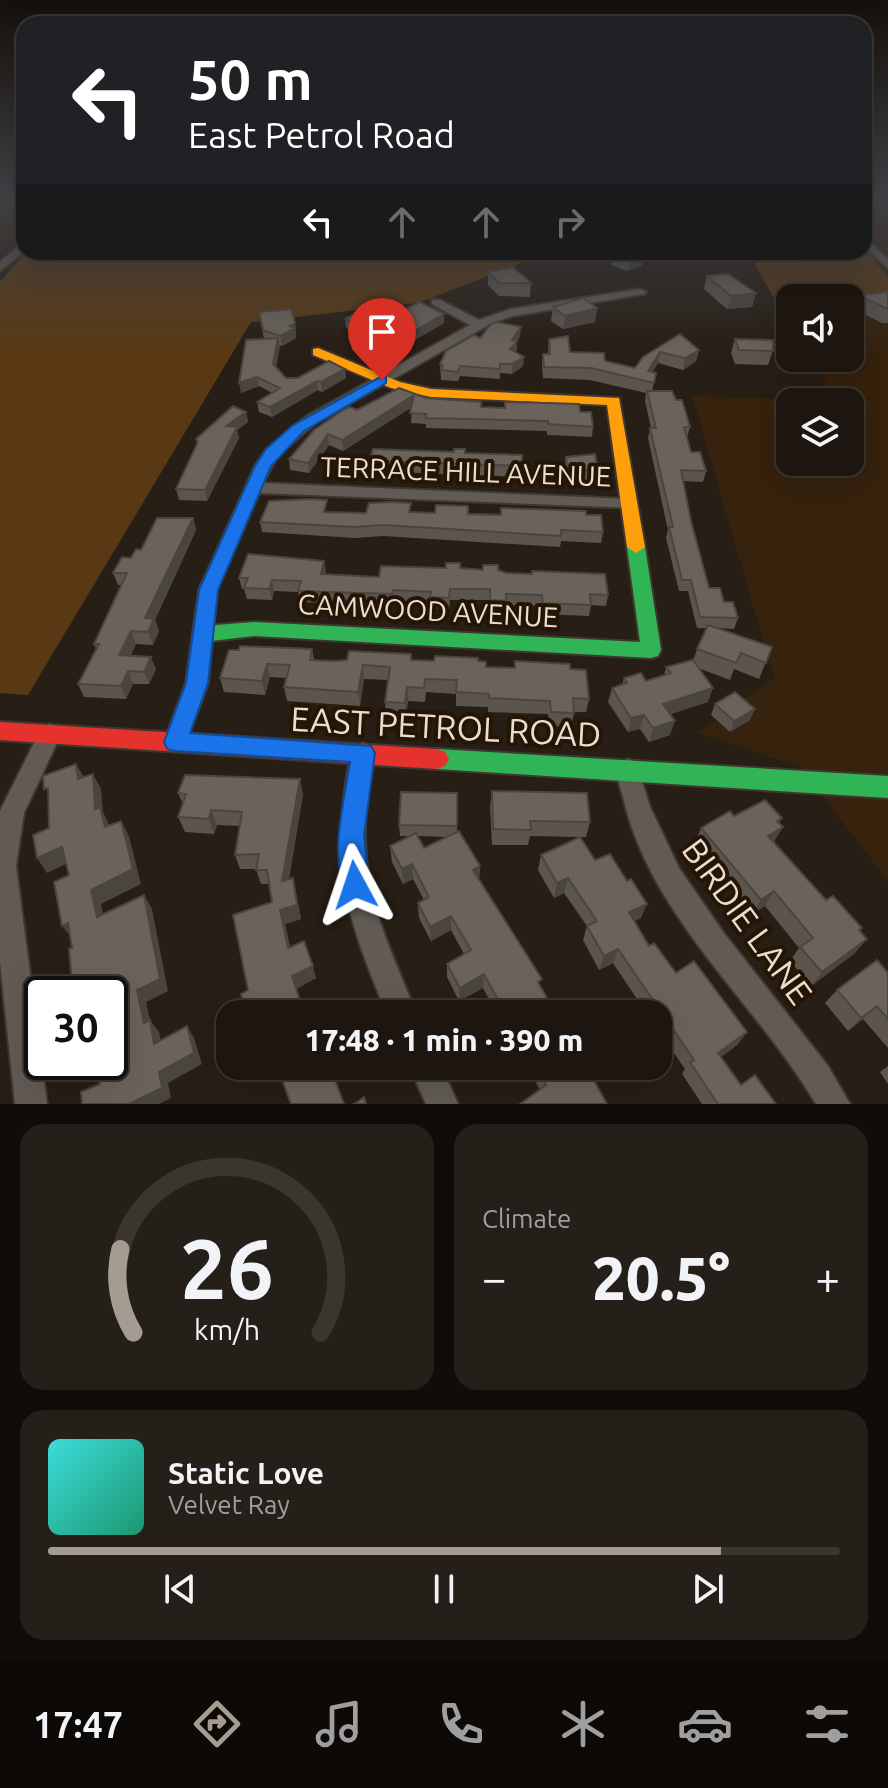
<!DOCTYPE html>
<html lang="en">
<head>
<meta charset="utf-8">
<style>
  body { margin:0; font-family:Ubuntu,sans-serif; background:#251f19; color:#f1f3f6; height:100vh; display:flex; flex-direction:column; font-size:30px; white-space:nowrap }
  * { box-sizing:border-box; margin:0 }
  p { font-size:26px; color:#a09f9f }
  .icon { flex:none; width:44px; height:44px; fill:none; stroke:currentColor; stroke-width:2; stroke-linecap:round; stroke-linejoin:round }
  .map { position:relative; height:1104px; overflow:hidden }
  .panel { display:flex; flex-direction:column; gap:20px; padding:20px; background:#100c09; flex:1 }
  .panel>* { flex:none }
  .banner { position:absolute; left:16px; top:16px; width:856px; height:244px; border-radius:24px; box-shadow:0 8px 32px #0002,0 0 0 2px #3b3530; background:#202124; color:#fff; overflow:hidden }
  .buttons { position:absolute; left:776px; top:284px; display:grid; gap:16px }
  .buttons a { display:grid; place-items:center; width:88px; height:88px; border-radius:16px; background:#1d1610; box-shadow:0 8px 32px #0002,0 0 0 2px #3b3530; font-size:40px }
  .speed { position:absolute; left:24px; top:976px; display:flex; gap:16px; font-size:40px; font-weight:700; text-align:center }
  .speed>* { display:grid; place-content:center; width:104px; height:104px; border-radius:50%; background:#1d1610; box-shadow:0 8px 32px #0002,0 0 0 2px #3b3530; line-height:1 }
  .speed .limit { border:4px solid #111; border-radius:12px; background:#fff; color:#111 }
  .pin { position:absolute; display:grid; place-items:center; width:68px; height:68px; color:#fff; margin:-82px -34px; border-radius:50% 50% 50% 0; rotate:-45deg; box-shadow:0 0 8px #0007 }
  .pin .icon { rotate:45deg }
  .me { position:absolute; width:88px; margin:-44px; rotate:355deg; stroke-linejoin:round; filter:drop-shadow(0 0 6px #0008) }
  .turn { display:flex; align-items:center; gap:28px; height:168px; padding:0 40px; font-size:36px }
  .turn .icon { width:104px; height:104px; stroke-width:2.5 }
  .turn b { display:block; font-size:56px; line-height:68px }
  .lanes { display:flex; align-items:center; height:76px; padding:0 40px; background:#0003; justify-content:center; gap:40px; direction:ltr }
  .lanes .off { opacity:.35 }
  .big { font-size:60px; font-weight:800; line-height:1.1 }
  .panel .tile { flex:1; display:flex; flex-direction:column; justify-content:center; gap:12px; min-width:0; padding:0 28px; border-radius:24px; background:#251f19 }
  .panel .dial { align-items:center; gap:0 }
  .dial svg { height:208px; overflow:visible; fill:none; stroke:#3b3530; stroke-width:7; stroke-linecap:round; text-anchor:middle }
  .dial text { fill:#f1f3f6; stroke:none }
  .song { display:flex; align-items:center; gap:24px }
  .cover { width:96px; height:96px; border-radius:12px; background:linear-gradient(135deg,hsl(180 70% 55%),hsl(160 70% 35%)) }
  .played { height:8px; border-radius:4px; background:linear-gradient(90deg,#a69b90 85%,#3b3530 85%) }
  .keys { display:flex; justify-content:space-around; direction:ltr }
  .heat { display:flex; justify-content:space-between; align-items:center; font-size:44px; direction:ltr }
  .panel .tiles { flex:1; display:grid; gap:20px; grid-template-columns:1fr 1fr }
  .tile:last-child { grid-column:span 2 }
  .trip { position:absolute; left:216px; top:1000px; width:456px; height:80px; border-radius:24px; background:#1d1610; box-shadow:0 8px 32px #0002,0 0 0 2px #3b3530; font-weight:800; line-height:80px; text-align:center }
  .menu { display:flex; height:128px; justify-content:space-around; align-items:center; background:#0c0906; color:#a09f9f }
  .menu .icon { width:56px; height:56px }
  .menu .selected { color:#a69b90 }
  .menu b { font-size:36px; color:#f1f3f6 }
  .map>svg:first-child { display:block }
  .built { fill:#36220d; fill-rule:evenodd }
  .green { fill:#593914 }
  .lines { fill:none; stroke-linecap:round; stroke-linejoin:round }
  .street-casing { stroke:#3f3831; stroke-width:4 }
  .fast-casing { stroke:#3f3831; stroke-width:4 }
  .slow-casing { stroke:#3f3831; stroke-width:4 }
  .jam-casing { stroke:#3f3831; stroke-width:4 }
  .street { fill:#625b55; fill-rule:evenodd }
  .fast { fill:#30b455; fill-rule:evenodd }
  .slow { fill:#ff9f0a; fill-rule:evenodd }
  .jam { fill:#e5322d; fill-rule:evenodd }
  .wall { fill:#5c554e; fill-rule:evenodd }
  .shaded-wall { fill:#4b4540 }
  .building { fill:#6b635b; stroke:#4b4540; stroke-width:2 }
  .route { fill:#1a73e8; stroke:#114b97; stroke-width:2 }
  .labels { text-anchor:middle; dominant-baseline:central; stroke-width:8; stroke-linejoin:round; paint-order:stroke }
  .street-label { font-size:28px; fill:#eaded3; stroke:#251505 }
  .near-street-label { font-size:34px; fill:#eaded3; stroke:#251505 }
</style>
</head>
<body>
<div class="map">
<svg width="888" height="1104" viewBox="0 0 888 1104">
  <rect width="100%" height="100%" fill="#271e15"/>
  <path class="built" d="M0 199H24L23 241H0Z
    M864 199H888V881L800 767 697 733 774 678 692 396 836 400 812 358H850V298H790V320L751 252H864ZM790 402H850V462H790Z"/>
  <path class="green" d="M864 247 888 277V298H790V302L778 305 748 252H864Z
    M26 252H586L529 260 418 303 251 322 28 695 0 693V282Z"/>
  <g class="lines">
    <defs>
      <path id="street" d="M864 237 888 259V268L864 246Z
        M24 242V251L0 271V262Z
        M640 289 646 292 644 294 513 316 492 323 317 422 278 455 263 483 629 499 635 500 637 504 635 508 259 493 217 590 208 683 186 742 183 749 175 752 167 749 164 742 186 683 199 590 255 466 267 449 307 416 470 325 432 304V300H440L479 320 511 309Z
        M50 724 58 727 61 734 24 813 16 866 47 1104H15L0 962V811L42 727Z
        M363 743 371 746 375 753C370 781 364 810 365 838 366 902 393 956 417 1014H387C344 911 330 865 351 753L355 746Z
        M628 759 636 762 650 807 679 868 723 932 828 1066 850 1104H816C755 1001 651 918 623 797 620 785 614 773 620 762Z
        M409 1066H441L458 1104H426Z"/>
      <path id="fast" d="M636 541 645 547 661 650 658 656 651 658 254 636 203 642 196 639 193 634 196 629 203 626 254 622 640 642 627 547Z
        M437 749 888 776V798L437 769 429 766 425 759 429 752Z"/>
      <path id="slow" d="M318 348 400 382 431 389 619 398 645 547 636 553 627 547 607 405 431 397 391 388 313 355V349Z"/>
      <path id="jam" d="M0 722 437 749 445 752 449 759 445 766 437 769 0 740Z"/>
    </defs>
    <use href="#street" class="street-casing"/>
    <use href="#fast" class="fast-casing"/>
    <use href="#slow" class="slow-casing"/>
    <use href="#jam" class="jam-casing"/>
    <use href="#street" class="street"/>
    <use href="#fast" class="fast"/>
    <use href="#slow" class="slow"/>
    <use href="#jam" class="jam"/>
  </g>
  <path class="wall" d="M613 256 642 265 627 271 611 265Z
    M488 272 531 283 530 297 499 296 488 285Z
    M707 276 756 293 752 307 727 309 704 289Z
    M834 290 857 300 858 295 888 292V323H882L856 310 850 321V298L833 294Z
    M553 307 597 308 595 322 563 329 551 321Z
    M259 312 295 323 296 338 282 346 279 345 276 367 286 378H298L345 369 346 378 322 392 318 390 272 417 259 412 257 402 272 393 259 386 241 393 264 339Z
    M397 313 444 323 387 356 370 359 352 350 351 341 363 336 346 328 345 319Z
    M680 334 699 350 696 361 683 370 658 363 652 372 656 373 652 391 676 400 690 427 687 437 691 452 706 471 703 482 683 481 691 521 709 588 724 602 738 618 734 629 719 628 772 647 759 679 734 669 730 680 698 668 708 702 670 714V735L649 742 640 729 628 732 608 702 612 688 622 685 624 678 646 681 664 676 666 667 693 660 706 628H697L688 591H679L666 538 668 530 648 438 650 428H651L645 401 646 393 590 380 543 378 542 365 543 354H548L549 339 570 352 635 368Z
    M520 336 517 341V350L515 352 524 357 523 366 512 374 500 373V379L460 376 458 381 441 380 440 364 480 338Z
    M735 339 773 351 768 365 735 364 731 353Z
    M426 398 481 407 580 412 593 427 592 437 547 435V431L426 428V424L411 423 412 407 343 451 329 445 309 473 290 470 289 459 357 410Z
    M246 412 248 422 237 430 239 438 207 501 179 500 176 489 197 444 196 439Z
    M465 453 522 466 521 477 371 471 370 461Z
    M566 457 598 470 596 480 566 479 565 468Z
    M328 512 586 515 603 532 601 543 561 541 560 547 383 536 355 538 262 532 260 522Z
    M193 518 196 530 155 620 159 631 153 645 136 644 130 656 156 669 149 684H133L126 699 84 697 78 684 96 649 94 644 122 585H118L113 573 141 550Z
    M460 568 498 570 608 595 606 606 591 605 589 616 541 614V606L506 605V612L489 611 490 600H450L449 609 430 608V603L393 602V605L300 602 298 592 274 591 272 600 247 599 244 589H242L239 578 326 572 325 575 379 577Z
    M312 649 314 660 335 661H478L486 667 514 668 515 661 570 669 589 699 586 712H574L571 727 549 726 548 714 488 712V707L456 706V694L426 692 425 702 408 701 406 716 386 715 385 702 388 680 364 679 360 706 287 701 284 687 287 678 270 677 265 695 224 692 220 678Z
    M715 704 750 720 730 732 711 715Z
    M492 791 590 822 586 837H580L595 860 641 918 634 921 649 946 676 973 747 1032 737 1045 721 1057 741 1085 776 1104H702L682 1074 685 1069 658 1030V1014H647L613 963 599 970 583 940 587 926 564 893 554 898 538 870 541 855 580 837 530 836 528 845H492L490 806Z
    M178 793 303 794 289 879 293 878 301 919 285 924 290 947 316 978 296 989 304 1012 333 1014H247L248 990 272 902 269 884H261L256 869H240L235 855 240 826 217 825 214 834 185 832 178 817 183 804Z
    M457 793V832L480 866 479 880 556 1014H497L483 988 459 1001 447 977V964L464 954 451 930 431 941 419 918 418 903 424 900 413 879 403 884 392 862 390 846 411 836H400L399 825ZM418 836 447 837 424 848Z
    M734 816 782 818 779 823 774 843 826 900 862 928 860 931 855 953 811 986 790 961 799 948 765 906 752 914 695 843 701 828Z
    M888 973V1048L863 1019 848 1031 825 1003 837 990Z
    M527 1066H586L540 1090Z
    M888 1066V1084L880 1072Z"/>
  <path class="shaded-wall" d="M644 256 642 265 627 271 629 262Z
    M756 293 752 307 727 309 731 296Z
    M858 302 854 316 850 321 852 311Z
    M597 308 595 322 563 329 565 316Z
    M444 314V323L387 356 370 359 369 349Z
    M295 323 296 338 282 346 280 336 290 326Z
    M521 327 520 336 515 344 517 341V350L509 358 512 340Z
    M278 338 280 347 275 374 273 364Z
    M699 350 696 361 683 370 685 358Z
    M660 352 658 363 645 382 648 371Z
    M524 357 523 366 512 374V364Z
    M345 369 346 378 322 392 321 382Z
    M257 377 259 386 241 393 239 383Z
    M317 381 318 390 272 417 270 407Z
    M414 395V405L343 451 342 440Z
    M246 412 248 422 237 430 239 438 207 501 205 490 226 426Z
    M328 434 329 445 309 473 308 463Z
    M193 518 196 530 155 620 159 631 153 645 148 632 145 618Z
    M324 561 326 572 322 585 321 574Z
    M272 580 274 591 272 600 269 589Z
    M131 631 136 644 125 668 119 655Z
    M151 657 156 669 149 684 144 672Z
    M267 664 270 677 265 695 262 681Z
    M363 665 364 679 360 706 358 692Z
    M128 671 133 684 126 699 121 686Z
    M407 687 408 701 406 716 405 703Z
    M713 688 708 702 659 718 663 704Z
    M755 709 750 720 730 732 734 721Z
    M644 715 640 729 628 732 631 718Z
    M675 721 670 735 649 742 653 728Z
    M76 764 85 779H78Z
    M93 774 101 789 103 812 108 822 114 842 95 809Z
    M300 779 303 794 286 895 282 881Z
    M211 810 217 825 214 834 209 819Z
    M782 818 774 832 783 827 774 842 759 852 777 821Z
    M121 821 129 836 141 884 101 904 106 930 97 917 91 890Z
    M62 847 72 861 47 873 37 858Z
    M412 864 413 879 403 884 402 869Z
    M480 866 479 881 473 870Z
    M293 878 301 919 285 924 293 961 288 948 280 910Z
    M568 878 564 893 554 898 557 883Z
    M774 891 765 906 752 914 761 900Z
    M144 895 152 909 168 991 146 1002 151 1024 150 1020 159 1032 163 1055 154 1044 144 1023 137 990Z
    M647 904 641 918 623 927 629 912Z
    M451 916V930L431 941 430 927Z
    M68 923 73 939 62 926Z
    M867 939 855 953 811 986 822 972Z
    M618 949 613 963 599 970 604 956Z
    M313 966 316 978 296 989 292 976Z
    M484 974 483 988 459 1001 460 988Z
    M273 1006 276 1014H257Z
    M877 1006 863 1019 848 1031 861 1018Z
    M253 1009 256 1014H247L246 1012Z
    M187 1026 194 1038 202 1064 168 1083 171 1098 159 1104H129L159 1072Z
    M747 1032 737 1045 710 1065 718 1053Z
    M496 1066H504L495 1072Z"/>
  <path class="building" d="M623 252H633L644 256 629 262 613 256Z
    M513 267 531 283H499L488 272Z
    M728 274 756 293 731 296 707 276Z
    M834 290H850L858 302 852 311H850V298H809L816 295 837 293Z
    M888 292V309L858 295Z
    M583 298 597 308 565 316 553 307Z
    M377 301 397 313 420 302 444 314 386 347 369 349 351 341 373 331 345 319Z
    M291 309 295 323 290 326 295 328 280 336 263 330 259 312Z
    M497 322 521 327 512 340 517 341 510 349 524 357 512 364H500V369L460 366 458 372 441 370 443 365 440 364 446 351 474 335 480 338 491 324Z
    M680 334 699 350 685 358 660 352 648 371 656 373 654 383 591 368 544 367 543 354H550L549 339 568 336 570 352 604 353 605 361 635 368 643 357Z
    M278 338 273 364 286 378H298L329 361 345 369 321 382 317 381 270 407 257 402 280 388 257 377 239 383 246 340Z
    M735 339 773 340V351L739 350Z
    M399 388 426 398 481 402V407L505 408V402L579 404 580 412H591L593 427 548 424V421L426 418V414L410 413 414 395 342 440 328 434 308 463 289 459 314 430 343 410 350 407 357 410Z
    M647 391H672L676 400H682L690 427H684L691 452H700L706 471 681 470 691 521 709 588H720L724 602H733L738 618 700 617 691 580H682L669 527H673L650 428H656Z
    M233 406 246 412 226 426 237 427 205 490 176 489 198 442 196 439Z
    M373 449 454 452V449H465V453L522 455V466L370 461Z
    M595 454 598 470 567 469 566 457Z
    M310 499 327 500 324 512 366 513 369 503 393 502 411 503 409 512 435 513 436 505 468 506V514L501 515V508L586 511V515H601L603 532 561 530V536L383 525 354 527 260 522 269 501Z
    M157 518H193L145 618 154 619 148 632 131 631 119 655 151 657 144 672 128 671 121 686 78 684 99 644H94L127 573H113L122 557 131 558 136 549 141 550Z
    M248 554 324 561 321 574 379 577 381 566 446 568V563H460V568L483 570V565H498V570L506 573 532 574V571L605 574 608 595 590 594 591 605 543 603 542 595 506 594V601L490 600V589H450L449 598 430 597 431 592 393 590 392 594 298 591 301 581 272 580 269 589 244 588 248 578H239Z
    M708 625 772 647 766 663 741 653 736 663 697 649Z
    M240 646 312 649 310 660 335 661 347 660 349 651 411 654V660L434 661 435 656 478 658V661L486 662V667L515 668V661L570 664V669L586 670 589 699 573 698 574 713 551 712 550 701 489 698V694L456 692 457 680 425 679 424 688 407 687 405 703 385 702 390 667 363 665 358 692 284 687 290 665 267 664 262 681 220 678 229 650H239Z
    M693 660 713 688 663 704 675 721 653 728 644 715 631 718 612 688 627 683 624 678 641 673 646 681 671 673 666 667Z
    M735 692 755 709 734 721 715 704Z
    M76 764 78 779 93 774 95 809 100 807 105 827 121 821 133 869 91 890 97 917 144 895 160 979 137 990 144 1023 150 1020 154 1044 187 1026 194 1053 159 1072 162 1088 129 1104H82L81 1092 100 1084 98 1077 107 1072 105 1062H110V994H73L69 949 72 948 68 923 62 926 54 882 69 875 62 847 37 858 33 835 49 828 48 788 44 789 43 776Z
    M185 775 300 779 282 881 293 878 297 905 280 910 288 948 304 941 313 966 292 976 304 1012 327 999 333 1014H275L273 1006 257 1014H255L253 1009 246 1012 241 994 248 990 233 915 272 902 267 870H256L259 854 235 855 242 812 211 810 209 819 178 817 186 794 178 793Z
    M492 791 587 793 590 822 530 821 531 830 493 829Z
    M401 792 457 793V826L399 825Z
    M765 800 782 818 777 821 783 827 768 836 826 900 833 896 862 928 859 930 867 939 822 972 800 947 813 938 774 891 761 900 701 828 730 811 734 816Z
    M459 831 480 866 473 870 542 979 538 982 556 1014H504L505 1013 484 974 460 988 447 964 471 950 451 916 430 927 418 903 429 897 412 864 402 869 390 846 416 833 424 848Z
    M580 837 595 860 610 854 627 881 631 879 647 904 629 912 649 946 654 943 676 973 694 961 747 1032 718 1053 741 1085 755 1075 776 1104H718L690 1062 694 1060 618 949 604 956 587 926 597 921 568 878 557 883 541 855Z
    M877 960 888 973V1019L877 1006 861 1018 837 990Z
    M277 1066H330L344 1104H291Z
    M536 1066H586L607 1104H520L546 1085Z
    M364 1097 366 1104H354Z"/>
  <linearGradient id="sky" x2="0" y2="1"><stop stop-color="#15100c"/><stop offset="0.56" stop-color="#414146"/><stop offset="1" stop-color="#414146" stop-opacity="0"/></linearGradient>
  <rect width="888" height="353" fill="url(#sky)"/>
  <path class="route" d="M382 376 386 377V383L304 431 271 466 218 590 208 683 190 733 371 746 375 753 364 835 369 885 365 894 355 898 346 894C329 854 344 803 350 762L175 751 167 749 164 742 186 683 199 590 255 466 266 449 293 425Z"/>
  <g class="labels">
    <g class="street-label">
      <text transform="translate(466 471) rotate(2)">TERRACE HILL AVENUE</text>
      <text transform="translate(428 610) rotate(3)">CAMWOOD AVENUE</text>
    </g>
    <g class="near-street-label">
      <text transform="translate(446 726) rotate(3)">EAST PETROL ROAD</text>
      <text transform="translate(748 921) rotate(54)">BIRDIE LANE</text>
    </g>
  </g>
</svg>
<div class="buttons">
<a><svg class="icon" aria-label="sound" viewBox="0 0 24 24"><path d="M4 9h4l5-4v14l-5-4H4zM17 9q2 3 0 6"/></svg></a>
<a><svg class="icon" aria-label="layers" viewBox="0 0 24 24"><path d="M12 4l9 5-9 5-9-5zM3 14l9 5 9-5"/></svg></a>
</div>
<div class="speed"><div class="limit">30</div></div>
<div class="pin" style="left:382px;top:380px;background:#d93025"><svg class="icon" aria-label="arrive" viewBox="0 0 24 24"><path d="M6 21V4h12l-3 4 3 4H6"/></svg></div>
<svg class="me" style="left:355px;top:885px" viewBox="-20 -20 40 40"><path d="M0-17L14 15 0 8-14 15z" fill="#1a73e8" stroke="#fff" stroke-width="4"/></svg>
<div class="trip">17:48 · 1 min · 390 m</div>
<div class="banner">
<div class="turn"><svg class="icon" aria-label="left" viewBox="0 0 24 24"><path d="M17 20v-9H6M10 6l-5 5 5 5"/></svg><div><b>50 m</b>East Petrol Road</div></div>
<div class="lanes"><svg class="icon" aria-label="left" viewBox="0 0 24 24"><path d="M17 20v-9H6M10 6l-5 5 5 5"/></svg><svg class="icon off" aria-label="ahead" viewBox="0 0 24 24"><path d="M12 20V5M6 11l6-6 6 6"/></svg><svg class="icon off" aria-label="ahead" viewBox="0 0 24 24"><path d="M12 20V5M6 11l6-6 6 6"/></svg><svg class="icon off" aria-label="right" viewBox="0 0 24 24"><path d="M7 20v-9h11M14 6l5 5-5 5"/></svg></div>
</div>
</div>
<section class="panel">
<div class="tiles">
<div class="tile dial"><svg viewBox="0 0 100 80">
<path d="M14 69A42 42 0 1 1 86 69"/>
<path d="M14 69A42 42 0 0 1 9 37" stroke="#a69b90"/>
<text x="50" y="56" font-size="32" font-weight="700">26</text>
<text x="50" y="72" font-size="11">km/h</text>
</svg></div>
<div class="tile"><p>Climate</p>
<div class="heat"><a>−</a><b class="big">20.5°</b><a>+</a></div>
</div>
<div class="tile">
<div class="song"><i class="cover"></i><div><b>Static Love</b><p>Velvet Ray</p></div></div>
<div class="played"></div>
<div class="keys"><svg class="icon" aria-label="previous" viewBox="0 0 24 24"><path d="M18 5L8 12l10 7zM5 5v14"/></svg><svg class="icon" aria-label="pause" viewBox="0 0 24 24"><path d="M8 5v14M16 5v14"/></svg><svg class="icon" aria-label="next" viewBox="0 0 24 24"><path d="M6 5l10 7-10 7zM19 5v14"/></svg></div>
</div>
</div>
</section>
<nav class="menu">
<b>17:47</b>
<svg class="icon selected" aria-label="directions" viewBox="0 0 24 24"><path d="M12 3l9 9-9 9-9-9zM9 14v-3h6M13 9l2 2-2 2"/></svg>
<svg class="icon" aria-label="music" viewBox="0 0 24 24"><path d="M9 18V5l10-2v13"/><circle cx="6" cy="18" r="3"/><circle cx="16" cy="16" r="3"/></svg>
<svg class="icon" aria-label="phone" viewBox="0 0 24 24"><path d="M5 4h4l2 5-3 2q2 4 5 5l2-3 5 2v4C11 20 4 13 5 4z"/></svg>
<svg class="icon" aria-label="climate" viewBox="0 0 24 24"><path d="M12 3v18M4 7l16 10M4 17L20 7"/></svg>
<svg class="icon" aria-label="car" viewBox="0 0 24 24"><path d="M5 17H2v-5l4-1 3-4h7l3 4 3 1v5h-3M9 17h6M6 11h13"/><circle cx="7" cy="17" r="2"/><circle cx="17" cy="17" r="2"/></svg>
<svg class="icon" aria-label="filters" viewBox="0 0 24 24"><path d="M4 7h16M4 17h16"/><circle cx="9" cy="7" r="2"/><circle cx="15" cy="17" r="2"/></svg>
</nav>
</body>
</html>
